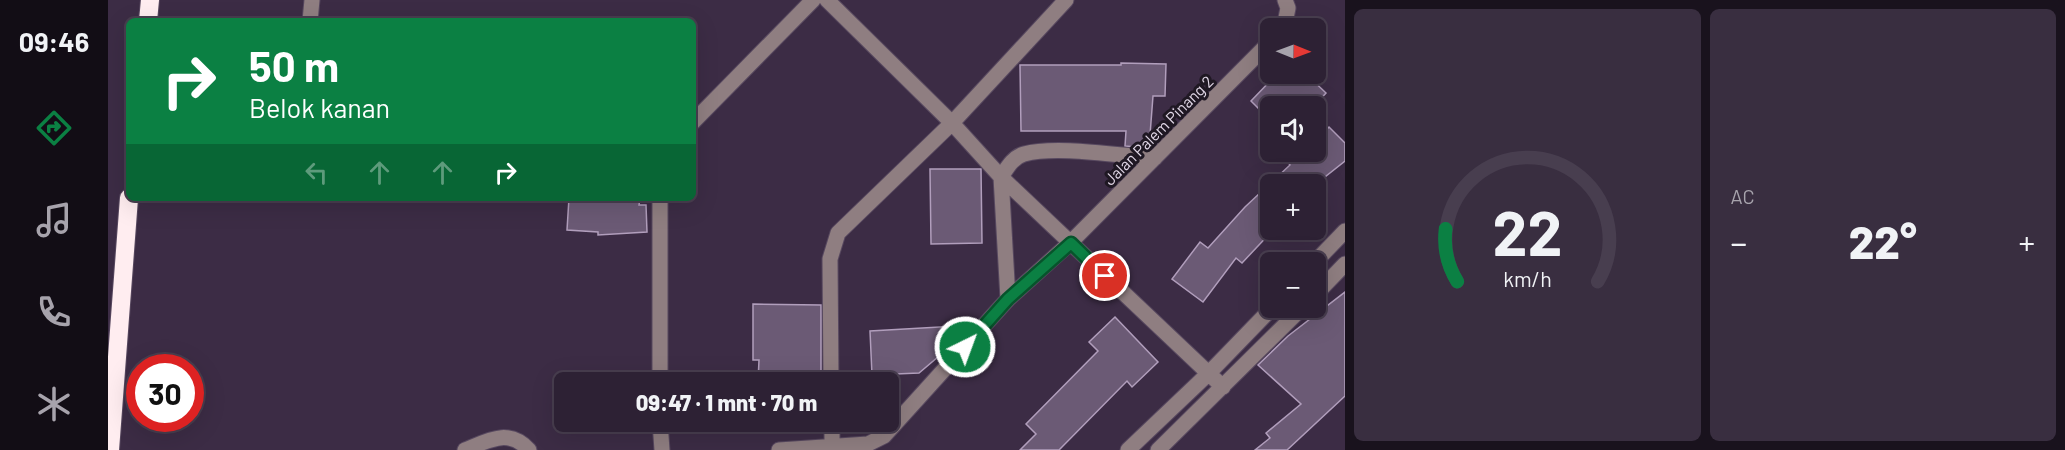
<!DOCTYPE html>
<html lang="id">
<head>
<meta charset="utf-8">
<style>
  body { margin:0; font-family:Barlow,sans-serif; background:#392e40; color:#f1f3f6; height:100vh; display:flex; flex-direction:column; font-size:22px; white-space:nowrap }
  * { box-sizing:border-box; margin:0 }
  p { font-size:20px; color:#a7a3ac }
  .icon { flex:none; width:33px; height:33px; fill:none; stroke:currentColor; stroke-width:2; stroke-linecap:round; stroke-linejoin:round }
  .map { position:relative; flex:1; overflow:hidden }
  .details { display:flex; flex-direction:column; gap:9px; padding:9px; background:#19121d; width:720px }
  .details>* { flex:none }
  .banner { position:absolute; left:18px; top:18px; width:570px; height:183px; border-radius:9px; box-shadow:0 6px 24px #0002,0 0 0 2px #483e4f; background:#0b8043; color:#fff; overflow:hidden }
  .needle { width:39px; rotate:91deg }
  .fabs { position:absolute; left:1152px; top:18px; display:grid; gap:12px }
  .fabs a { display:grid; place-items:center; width:66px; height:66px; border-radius:9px; background:#2d2134; box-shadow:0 6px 24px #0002,0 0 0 2px #483e4f; font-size:30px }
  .speed { position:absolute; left:18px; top:354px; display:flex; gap:12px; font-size:30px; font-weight:700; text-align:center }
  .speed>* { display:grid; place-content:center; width:78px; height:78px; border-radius:50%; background:#2d2134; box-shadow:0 6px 24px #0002,0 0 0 2px #483e4f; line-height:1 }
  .speed .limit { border:9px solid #d22; background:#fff; color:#111 }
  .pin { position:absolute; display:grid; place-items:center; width:51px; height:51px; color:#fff; margin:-26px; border:3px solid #fff; border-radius:50%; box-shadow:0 2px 6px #0007 }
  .me { position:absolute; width:66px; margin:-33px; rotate:42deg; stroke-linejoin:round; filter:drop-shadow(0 0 4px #0008) }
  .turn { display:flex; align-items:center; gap:21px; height:126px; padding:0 24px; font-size:27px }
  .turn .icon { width:78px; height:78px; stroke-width:2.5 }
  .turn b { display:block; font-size:42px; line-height:51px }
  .lanes { display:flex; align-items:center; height:57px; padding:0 24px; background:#0003; justify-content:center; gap:30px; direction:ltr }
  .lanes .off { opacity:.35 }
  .big { font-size:45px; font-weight:800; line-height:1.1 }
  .details .card { flex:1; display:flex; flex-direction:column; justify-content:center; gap:9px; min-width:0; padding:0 21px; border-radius:9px; background:#392e40 }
  .details .dial { align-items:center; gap:0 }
  .dial svg { height:156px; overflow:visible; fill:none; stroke:#483e4f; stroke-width:7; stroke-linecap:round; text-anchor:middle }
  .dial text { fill:#f1f3f6; stroke:none }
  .heat { display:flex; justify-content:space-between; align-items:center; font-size:33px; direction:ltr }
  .details .tiles { flex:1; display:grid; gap:9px; grid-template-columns:repeat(2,1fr) }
  .trip { position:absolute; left:446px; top:372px; width:345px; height:60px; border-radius:9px; background:#2d2134; box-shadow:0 6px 24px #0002,0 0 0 2px #483e4f; font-weight:800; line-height:60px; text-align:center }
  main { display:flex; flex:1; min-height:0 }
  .tab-bar { display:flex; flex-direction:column; width:108px; justify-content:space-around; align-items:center; background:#120d15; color:#a7a3ac }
  .tab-bar .icon { width:42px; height:42px }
  .tab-bar .on { color:#0b8043 }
  .tab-bar b { font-size:27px; color:#f1f3f6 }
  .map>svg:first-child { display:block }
  .building { fill:#6b5a75; stroke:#b19ebc; stroke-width:1.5 }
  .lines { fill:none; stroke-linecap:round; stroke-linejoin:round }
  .minor-casing { stroke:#57485f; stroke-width:17 }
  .highway-casing { stroke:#57485f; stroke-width:20 }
  .minor { stroke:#8f7e81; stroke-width:15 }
  .highway { stroke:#ffedf0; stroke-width:18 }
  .route-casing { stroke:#07532c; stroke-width:15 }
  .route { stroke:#0b8043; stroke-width:10 }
  .labels { text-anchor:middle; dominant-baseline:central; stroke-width:6; stroke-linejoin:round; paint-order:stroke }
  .street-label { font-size:16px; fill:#e2d8e8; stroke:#1f1823 }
</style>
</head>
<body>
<main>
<nav class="tab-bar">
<b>09:46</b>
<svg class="icon on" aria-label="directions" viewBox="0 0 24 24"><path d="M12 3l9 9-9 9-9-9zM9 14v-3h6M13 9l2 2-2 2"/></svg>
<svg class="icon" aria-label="music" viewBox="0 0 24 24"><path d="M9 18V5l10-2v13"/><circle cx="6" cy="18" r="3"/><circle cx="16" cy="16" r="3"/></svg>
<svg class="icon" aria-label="phone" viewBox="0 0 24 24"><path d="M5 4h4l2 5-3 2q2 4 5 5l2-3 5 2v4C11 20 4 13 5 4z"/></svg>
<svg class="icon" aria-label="climate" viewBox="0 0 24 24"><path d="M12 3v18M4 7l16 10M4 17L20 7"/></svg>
</nav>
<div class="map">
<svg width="1237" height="450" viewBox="0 0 1237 450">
  <rect width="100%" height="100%" fill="#3c2c45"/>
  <path class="building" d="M1013 63 1058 64 1057 96H1045L1041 148 1017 146 1018 131H913L912 65H1013Z
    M1169 74H1198L1218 93 1206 106H1162V120L1143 101Z
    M1221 127 1237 143V161L1208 184H1162V227L1160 230H1165L1134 263 1128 258 1095 302 1064 279 1092 242 1100 248 1137 207 1182 165 1180 162 1191 152H1208V141Z
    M822 169H873L874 243 823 244Z
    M461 198H532L531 205H538L539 232 490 235V232L459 230Z
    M1237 292V396L1179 450H1147L1162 438 1158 433 1193 404 1150 365 1180 336Z
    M645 304 713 305V382H650L651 360H645Z
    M1007 317 1050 362 1024 387 1019 381 951 450H912L928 434 918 424 990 351 981 342Z
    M849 326 850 340 811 373 764 375 762 331Z"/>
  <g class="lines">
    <defs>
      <path id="minor" d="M719 0 844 123 893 177 1115 387
        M202 21 204 0
        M1176 28 1180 8 1177 0
        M585 122 705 0
        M1207 262 1237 231
        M1208 294 1237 264
        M900 299 893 177C899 168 905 157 916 154 949 145 1012 156 1047 158
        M552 382V198
        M723 382 722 259 730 233 844 123 958 0
        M552 422 554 450
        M724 422V445
        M357 450C381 440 401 428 421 450
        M671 450 760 444 776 436 900 299 962 243 1162 42
        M1020 450 1101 373 1164 308
        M1050 450 1194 308"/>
      <path id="highway" d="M40 21 42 0
        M2 450 21 198"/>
    </defs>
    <use href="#minor" class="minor-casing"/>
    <use href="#highway" class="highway-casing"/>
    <use href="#minor" class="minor"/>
    <use href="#highway" class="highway"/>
  </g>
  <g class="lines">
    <defs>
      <path id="route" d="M857 347 900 299 963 243 997 276"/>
    </defs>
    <use href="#route" class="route-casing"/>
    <use href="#route" class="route"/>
  </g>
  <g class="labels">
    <g class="street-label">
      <text transform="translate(1050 130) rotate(-45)">Jalan Palem Pinang 2</text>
    </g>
  </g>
</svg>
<div class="fabs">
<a><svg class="needle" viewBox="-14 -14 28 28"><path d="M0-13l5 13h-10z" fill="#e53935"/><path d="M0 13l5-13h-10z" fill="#a7a3ac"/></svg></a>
<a><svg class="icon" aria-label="sound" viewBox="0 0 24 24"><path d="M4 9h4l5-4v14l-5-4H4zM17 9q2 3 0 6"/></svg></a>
<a>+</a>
<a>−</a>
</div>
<div class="speed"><div class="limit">30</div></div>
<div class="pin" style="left:997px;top:276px;background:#d93025"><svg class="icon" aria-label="arrive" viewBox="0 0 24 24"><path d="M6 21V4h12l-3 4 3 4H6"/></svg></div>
<svg class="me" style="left:857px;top:347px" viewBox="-20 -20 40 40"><circle r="17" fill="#0b8043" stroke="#fff" stroke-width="3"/><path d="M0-11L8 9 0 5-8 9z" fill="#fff"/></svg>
<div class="trip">09:47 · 1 mnt · 70 m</div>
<div class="banner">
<div class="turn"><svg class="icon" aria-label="right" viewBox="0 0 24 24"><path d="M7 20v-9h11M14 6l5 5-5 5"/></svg><div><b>50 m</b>Belok kanan</div></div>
<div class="lanes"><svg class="icon off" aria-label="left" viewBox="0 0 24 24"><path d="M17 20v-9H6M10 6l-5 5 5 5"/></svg><svg class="icon off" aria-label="ahead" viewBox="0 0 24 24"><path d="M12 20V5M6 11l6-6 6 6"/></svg><svg class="icon off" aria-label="ahead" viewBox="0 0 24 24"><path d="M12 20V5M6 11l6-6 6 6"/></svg><svg class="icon" aria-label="right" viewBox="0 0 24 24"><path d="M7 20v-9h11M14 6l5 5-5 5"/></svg></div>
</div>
</div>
<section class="details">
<div class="tiles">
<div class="card dial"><svg viewBox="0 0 100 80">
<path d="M14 69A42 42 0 1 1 86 69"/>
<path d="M14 69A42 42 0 0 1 8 42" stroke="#0b8043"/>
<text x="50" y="56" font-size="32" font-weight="700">22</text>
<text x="50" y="72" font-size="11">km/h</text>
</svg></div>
<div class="card"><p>AC</p>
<div class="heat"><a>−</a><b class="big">22°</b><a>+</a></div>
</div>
</div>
</section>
</main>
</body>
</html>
